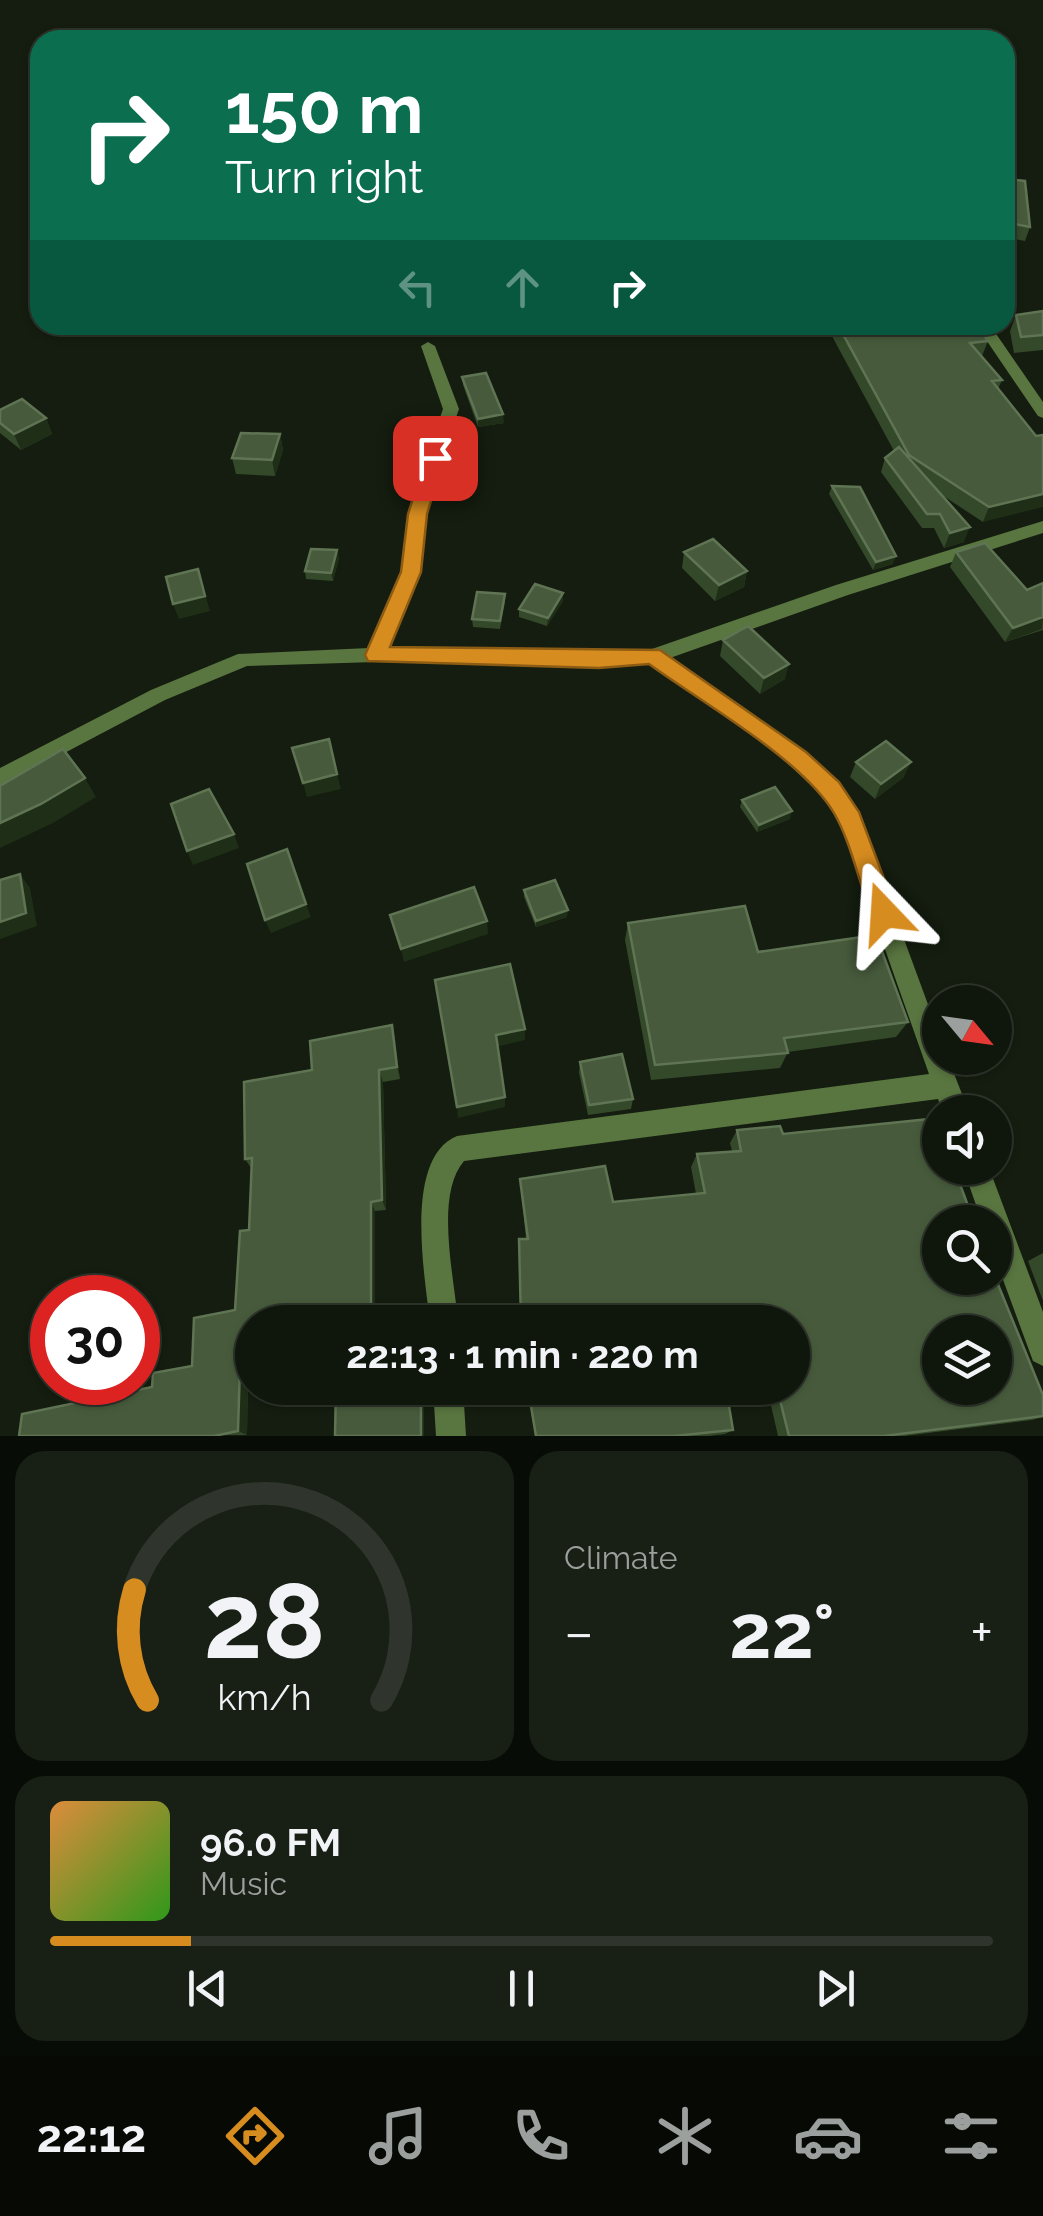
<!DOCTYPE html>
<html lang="en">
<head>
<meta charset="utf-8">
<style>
  body { margin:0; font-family:Raleway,sans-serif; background:#181f14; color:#f1f3f6; height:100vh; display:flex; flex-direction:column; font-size:38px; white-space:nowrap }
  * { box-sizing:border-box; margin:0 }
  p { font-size:32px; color:#9b9f9d }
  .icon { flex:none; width:55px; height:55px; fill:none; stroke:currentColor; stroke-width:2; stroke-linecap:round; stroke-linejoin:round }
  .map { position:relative; height:1436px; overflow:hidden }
  .details { display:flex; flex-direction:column; gap:15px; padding:15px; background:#080c06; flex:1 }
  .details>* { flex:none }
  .hud { position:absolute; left:30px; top:30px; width:985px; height:305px; border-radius:30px; box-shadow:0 2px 8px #0004,0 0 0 2px #2f352c; background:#0b6e4f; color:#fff; overflow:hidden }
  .needle { width:65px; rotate:119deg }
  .controls { position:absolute; left:922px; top:985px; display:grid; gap:20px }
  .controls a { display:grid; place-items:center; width:90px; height:90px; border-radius:50%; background:#0f160b; box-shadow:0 2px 8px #0004,0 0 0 2px #2f352c; font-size:50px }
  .speed { position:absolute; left:30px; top:1275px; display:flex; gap:20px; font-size:50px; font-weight:700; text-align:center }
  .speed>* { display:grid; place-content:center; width:130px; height:130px; border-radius:50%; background:#0f160b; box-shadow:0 2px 8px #0004,0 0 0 2px #2f352c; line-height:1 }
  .speed .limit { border:15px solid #d22; background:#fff; color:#111 }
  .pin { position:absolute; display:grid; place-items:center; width:85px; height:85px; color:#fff; margin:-42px; border-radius:20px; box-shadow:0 5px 15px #0006 }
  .me { position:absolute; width:110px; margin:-55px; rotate:340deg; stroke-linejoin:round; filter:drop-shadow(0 0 8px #0008) }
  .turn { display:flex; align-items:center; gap:35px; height:210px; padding:0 30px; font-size:45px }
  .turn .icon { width:130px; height:130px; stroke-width:2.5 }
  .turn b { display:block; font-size:70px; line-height:85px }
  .lanes { display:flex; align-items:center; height:95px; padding:0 30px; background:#0003; justify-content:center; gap:50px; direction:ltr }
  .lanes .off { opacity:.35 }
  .big { font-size:75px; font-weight:700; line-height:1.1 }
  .details .tile { flex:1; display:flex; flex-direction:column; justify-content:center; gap:15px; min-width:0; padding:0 35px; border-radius:30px; background:#181f14 }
  .details .dial { align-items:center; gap:0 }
  .dial svg { height:260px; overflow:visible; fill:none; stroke:#2f352c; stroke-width:7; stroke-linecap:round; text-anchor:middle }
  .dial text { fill:#f1f3f6; stroke:none }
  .song { display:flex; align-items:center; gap:30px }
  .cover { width:120px; height:120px; border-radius:15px; background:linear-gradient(135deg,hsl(30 70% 55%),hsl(110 70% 35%)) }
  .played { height:10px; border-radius:5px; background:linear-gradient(90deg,#d78c1f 15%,#2f352c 15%) }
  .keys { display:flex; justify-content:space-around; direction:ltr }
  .heat { display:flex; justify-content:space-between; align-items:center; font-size:55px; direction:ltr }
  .details .tiles { flex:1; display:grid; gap:15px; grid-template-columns:1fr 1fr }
  .tile:last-child { grid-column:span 2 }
  .trip { position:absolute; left:235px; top:1305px; width:575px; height:100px; border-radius:50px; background:#0f160b; box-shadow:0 2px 8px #0004,0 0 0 2px #2f352c; font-weight:700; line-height:100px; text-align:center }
  .menu { display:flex; height:160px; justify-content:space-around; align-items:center; background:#060904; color:#9b9f9d }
  .menu .icon { width:70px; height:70px }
  .menu .on { color:#d78c1f }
  .menu b { font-size:45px; color:#f1f3f6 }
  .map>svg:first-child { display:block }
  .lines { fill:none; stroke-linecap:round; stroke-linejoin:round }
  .street { fill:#597640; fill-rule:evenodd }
  .wall { fill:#34482a }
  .shaded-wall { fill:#1f2f17 }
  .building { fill:#475b3c; stroke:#5f7453; stroke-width:2.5; fill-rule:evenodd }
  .route { fill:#d78c1f; stroke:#8c5b14; stroke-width:2.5 }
</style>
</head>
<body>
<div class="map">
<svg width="1043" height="1436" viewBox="0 0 1043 1436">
  <rect width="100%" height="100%" fill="#141d0f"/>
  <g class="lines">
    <path class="street" d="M976 325H990L1043 402V418L1038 416Z
      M428 342 435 346 459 409 431 488 420 572 388 648 599 653 652 649 836 585 1043 521V533L848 595 670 658C736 702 803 742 855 806L940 1037V1058H948L969 1112H943L938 1099 464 1161C434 1196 455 1280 458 1322H430C425 1277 403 1158 457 1136L929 1074 838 816 820 794 775 751 650 663 599 667 376 662 247 666 165 700 0 787V768L151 690 238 654 369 648 402 572 415 488 443 409 421 346Z
      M963 1168H989L1043 1312V1366L1033 1361 995 1258V1222H982Z
      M433 1388H463L466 1436H436Z"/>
  </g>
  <path class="wall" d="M1005 179 1030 227 1025 241 1005 237Z
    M1043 311V350L1014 353 1010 331 1016 315Z
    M743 325H775L750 333Z
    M826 325H977L988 341 982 356 1002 380 998 389 1036 436 983 522 942 495 964 542 944 548 934 528H922L881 472 885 458 894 451Z
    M462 377 504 423 478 427 463 385Z
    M0 410 46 418 52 434 21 450 0 433Z
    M280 434 283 450 275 476 236 474 232 458Z
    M832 486 893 564 873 570 829 494Z
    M684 552 747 571 744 587 715 601 682 568Z
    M956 552 1027 590 1043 583V630L1005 642 950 567Z
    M339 558 333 581 306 579 305 571Z
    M563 601 547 626 519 617V609Z
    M505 602 500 629 473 627 472 619Z
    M723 640 785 679 760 694 720 656Z
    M856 762 904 777 875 799 850 777Z
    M742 800 790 819 757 832 740 807Z
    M524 890 567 917 536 927 524 897Z
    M628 923 758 952 908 1022 896 1037 788 1052 780 1068 651 1080 625 940Z
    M392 1025 400 1079 383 1082 386 1210 375 1211V1322H252V1370L248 1371 247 1435 19 1436 152 1387 192 1366 235 1310 249 1230 251 1168 245 1159 312 1070Z
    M580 1062 633 1099 631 1109 588 1115 579 1073Z
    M737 1130 783 1134 940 1222 1043 1395V1417L1032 1420 904 1436H778L767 1388H792V1322L526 1239 520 1179 613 1202 696 1194 691 1167 697 1154 732 1151 730 1143Z
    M1043 1253V1301L1028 1261Z
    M527 1388H726L733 1430 725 1434 709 1436H535Z"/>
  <path class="shaded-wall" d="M751 325H775L750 333Z
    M503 414 504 423 478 427V419Z
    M46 418 52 434 21 450 14 434Z
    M280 434 283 450 275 476 272 460Z
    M1043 494V507L983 522 989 507Z
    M970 527 964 542 944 548 950 533Z
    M337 550 339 558 333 581 331 573Z
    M896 556 893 564 873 570 876 562Z
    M198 569 210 611 179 619 173 604Z
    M747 571 744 587 715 601 719 585Z
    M563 593V601L547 626 548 618Z
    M1043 617 1042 629 1005 642 1013 628Z
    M789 664 785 679 760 694 764 678Z
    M911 762 904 777 875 799 881 784Z
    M337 774 341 789 307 797 303 783Z
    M85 778 96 797 53 823 0 848V823Z
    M792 811 790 819 757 832 759 825Z
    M234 834 239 848 193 865 187 851Z
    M20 874 30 888 37 926 0 939V922Z
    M306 904 311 917 271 933 265 920Z
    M568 910 567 917 536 927V921Z
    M487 921 488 934 404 962 401 949Z
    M392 1025 395 1038 400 1079 397 1067Z
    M525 1029V1040L496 1047V1035Z
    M379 1070 383 1082 386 1210 382 1200Z
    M505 1097V1107L458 1118 457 1107Z
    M371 1202 375 1211V1322H371Z
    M240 1365 248 1371 247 1435 238 1431Z
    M421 1388H424V1436H421Z"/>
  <path class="building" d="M1005 179 1025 181 1030 227 1005 222Z
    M1043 311V335L1021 337 1016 315Z
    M838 325H977L988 341 970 343 1002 380 992 381 1036 436 1043 435V494L989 507 909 455Z
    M486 373 503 414 478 419 462 377Z
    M22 399 46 418 14 434 0 423V410Z
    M241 433 280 434 272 460 232 458Z
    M899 447 970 527 950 533 940 514H927L885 458Z
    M832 486 860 487 896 556 876 562Z
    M713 539 747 571 719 585 684 552Z
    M985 543 1027 590 1043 583V617L1013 628 956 552Z
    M311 549 337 550 331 573 305 571Z
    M198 569 205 596 173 604 166 577Z
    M535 584 563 593 548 618 519 609Z
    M477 592 505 594 500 621 472 619Z
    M748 626 789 664 764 678 723 640Z
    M329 739 337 774 303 783 292 748Z
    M886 741 911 762 881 784 856 762Z
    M63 749 85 778 41 804 0 823V786Z
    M775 787 792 811 759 825 742 800Z
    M209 789 234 834 187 851 171 804Z
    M287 849 306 904 265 920 247 864Z
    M20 874 26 913 0 922V880Z
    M555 880 568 910 536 921 524 890Z
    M474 887 487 921 401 949 390 915Z
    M745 906 758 952 876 935 908 1022 784 1038 788 1053 655 1065 628 923Z
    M510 964 525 1029 496 1035 505 1097 457 1107 435 980Z
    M392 1025 397 1067 379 1070 382 1200 371 1202V1322H252V1363L240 1365 238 1431 214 1436H19L22 1414 152 1387 153 1373 192 1366 194 1318 235 1310 240 1231 249 1230 252 1158 245 1159 244 1082 312 1070 310 1041Z
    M622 1054 633 1099 589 1105 580 1062Z
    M940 1118V1168H954L974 1222H940V1278L995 1277 1043 1395V1416L884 1436H789L777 1388H792V1322H521L519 1239H528L520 1179 605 1166 613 1202 705 1193 697 1154 741 1151 737 1130 780 1126 783 1134ZM940 1332H995V1388H940Z
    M336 1388H421V1436H335Z
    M528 1388H726L733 1430 674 1436H536Z"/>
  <path class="route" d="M435 452 444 458 427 514 421 572 390 647 660 650 806 752 839 782 859 812 897 913 893 921 884 924 875 921C859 887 853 846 834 813 802 759 701 702 649 664L599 668 368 661 365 655 401 572 408 514 426 458Z"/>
</svg>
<div class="controls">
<a><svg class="needle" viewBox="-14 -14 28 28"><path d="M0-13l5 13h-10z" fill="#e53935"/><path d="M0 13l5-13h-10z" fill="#9b9f9d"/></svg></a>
<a><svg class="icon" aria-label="sound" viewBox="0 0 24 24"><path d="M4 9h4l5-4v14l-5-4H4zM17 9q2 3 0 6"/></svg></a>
<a><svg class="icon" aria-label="search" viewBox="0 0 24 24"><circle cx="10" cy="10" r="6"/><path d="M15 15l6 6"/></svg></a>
<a><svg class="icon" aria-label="layers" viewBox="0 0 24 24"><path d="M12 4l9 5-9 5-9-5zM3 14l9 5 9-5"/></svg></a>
</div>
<div class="speed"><div class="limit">30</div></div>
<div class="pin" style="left:435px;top:458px;background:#d93025"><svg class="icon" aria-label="arrive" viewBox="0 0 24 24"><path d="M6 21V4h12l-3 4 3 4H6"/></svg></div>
<svg class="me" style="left:884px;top:913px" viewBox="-20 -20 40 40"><path d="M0-17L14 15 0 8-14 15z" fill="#d78c1f" stroke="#fff" stroke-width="4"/></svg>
<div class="trip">22:13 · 1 min · 220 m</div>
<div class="hud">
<div class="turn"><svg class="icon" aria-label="right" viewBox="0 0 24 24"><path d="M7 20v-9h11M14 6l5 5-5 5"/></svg><div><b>150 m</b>Turn right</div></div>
<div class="lanes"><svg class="icon off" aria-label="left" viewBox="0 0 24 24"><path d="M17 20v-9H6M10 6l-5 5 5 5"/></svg><svg class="icon off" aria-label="ahead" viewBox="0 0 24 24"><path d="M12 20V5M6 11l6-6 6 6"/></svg><svg class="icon" aria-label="right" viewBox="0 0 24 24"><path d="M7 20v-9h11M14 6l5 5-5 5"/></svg></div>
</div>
</div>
<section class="details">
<div class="tiles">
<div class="tile dial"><svg viewBox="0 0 100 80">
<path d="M14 69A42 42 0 1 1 86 69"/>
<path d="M14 69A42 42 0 0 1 10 35" stroke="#d78c1f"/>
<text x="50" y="56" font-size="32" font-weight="700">28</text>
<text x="50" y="72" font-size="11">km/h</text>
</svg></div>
<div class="tile"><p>Climate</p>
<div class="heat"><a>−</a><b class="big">22°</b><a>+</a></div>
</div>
<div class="tile">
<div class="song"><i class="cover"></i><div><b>96.0 FM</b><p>Music</p></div></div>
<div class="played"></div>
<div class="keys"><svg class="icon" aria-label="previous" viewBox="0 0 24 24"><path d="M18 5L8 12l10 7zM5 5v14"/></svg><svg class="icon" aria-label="pause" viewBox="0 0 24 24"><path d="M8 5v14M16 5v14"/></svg><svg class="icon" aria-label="next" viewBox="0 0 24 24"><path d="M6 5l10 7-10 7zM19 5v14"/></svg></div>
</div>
</div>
</section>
<nav class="menu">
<b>22:12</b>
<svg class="icon on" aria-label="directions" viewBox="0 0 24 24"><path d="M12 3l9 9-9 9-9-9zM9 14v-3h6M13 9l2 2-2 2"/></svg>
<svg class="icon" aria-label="music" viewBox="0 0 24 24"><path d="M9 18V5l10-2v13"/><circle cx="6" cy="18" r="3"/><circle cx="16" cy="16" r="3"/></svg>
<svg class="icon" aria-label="phone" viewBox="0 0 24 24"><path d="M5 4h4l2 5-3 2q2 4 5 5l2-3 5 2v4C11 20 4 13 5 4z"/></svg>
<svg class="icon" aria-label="climate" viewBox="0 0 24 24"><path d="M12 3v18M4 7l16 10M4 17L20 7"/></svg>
<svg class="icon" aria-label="car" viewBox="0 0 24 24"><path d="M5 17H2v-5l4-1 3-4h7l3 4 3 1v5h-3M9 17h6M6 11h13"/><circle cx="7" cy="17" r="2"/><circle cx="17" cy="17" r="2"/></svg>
<svg class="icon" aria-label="filters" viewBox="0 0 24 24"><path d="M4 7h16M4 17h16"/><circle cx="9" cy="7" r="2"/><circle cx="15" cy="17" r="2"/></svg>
</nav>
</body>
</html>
